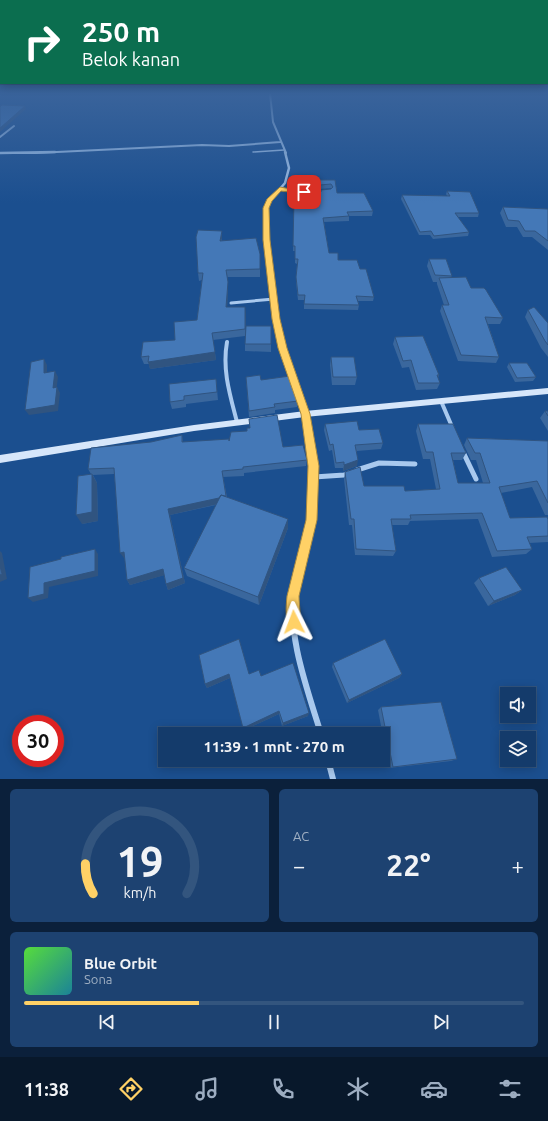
<!DOCTYPE html>
<html lang="id">
<head>
<meta charset="utf-8">
<style>
  body { margin:0; font-family:Ubuntu,sans-serif; background:#1d4271; color:#f1f3f6; height:100vh; display:flex; flex-direction:column; font-size:15px; white-space:nowrap }
  * { box-sizing:border-box; margin:0 }
  p { font-size:13px; color:#9dadc1 }
  .icon { flex:none; width:22px; height:22px; fill:none; stroke:currentColor; stroke-width:2; stroke-linecap:round; stroke-linejoin:round }
  .map { position:relative; height:779px; overflow:hidden }
  .drawer { display:flex; flex-direction:column; gap:10px; padding:10px; background:#0b203b; flex:1 }
  .drawer>* { flex:none }
  .guide { position:absolute; left:0px; top:0px; width:548px; height:84px; box-shadow:0 2px 10px #0003,0 0 0 1px #33557e; background:#0b6e4f; color:#fff; overflow:hidden }
  .fabs { position:absolute; left:500px; top:687px; display:grid; gap:8px }
  .fabs a { display:grid; place-items:center; width:36px; height:36px; border-radius:0px; background:#143b6b; box-shadow:0 2px 10px #0003,0 0 0 1px #33557e; font-size:20px }
  .speed { position:absolute; left:12px; top:715px; display:flex; gap:8px; font-size:20px; font-weight:700; text-align:center }
  .speed>* { display:grid; place-content:center; width:52px; height:52px; border-radius:50%; background:#143b6b; box-shadow:0 2px 10px #0003,0 0 0 1px #33557e; line-height:1 }
  .speed .limit { border:6px solid #d22; background:#fff; color:#111 }
  .pin { position:absolute; display:grid; place-items:center; width:34px; height:34px; color:#fff; margin:-17px; border-radius:8px; box-shadow:0 2px 6px #0006 }
  .me { position:absolute; width:44px; margin:-22px; rotate:357deg; stroke-linejoin:round; filter:drop-shadow(0 0 3px #0008) }
  .turn { display:flex; align-items:center; gap:14px; height:84px; padding:0 16px; font-size:18px }
  .turn .icon { width:52px; height:52px; stroke-width:2.5 }
  .turn b { display:block; font-size:28px; line-height:34px }
  .big { font-size:30px; font-weight:700; line-height:1.1 }
  .drawer .tile { flex:1; display:flex; flex-direction:column; justify-content:center; gap:6px; min-width:0; padding:0 14px; border-radius:6px; background:#1d4271 }
  .drawer .dial { align-items:center; gap:0 }
  .dial svg { height:104px; overflow:visible; fill:none; stroke:#33557e; stroke-width:7; stroke-linecap:round; text-anchor:middle }
  .dial text { fill:#f1f3f6; stroke:none }
  .song { display:flex; align-items:center; gap:12px }
  .cover { width:48px; height:48px; border-radius:6px; background:linear-gradient(135deg,hsl(110 70% 55%),hsl(190 70% 35%)) }
  .played { height:4px; border-radius:2px; background:linear-gradient(90deg,#ffd166 35%,#33557e 35%) }
  .keys { display:flex; justify-content:space-around; direction:ltr }
  .heat { display:flex; justify-content:space-between; align-items:center; font-size:22px; direction:ltr }
  .drawer .tiles { flex:1; display:grid; gap:10px; grid-template-columns:1fr 1fr }
  .tile:last-child { grid-column:span 2 }
  .trip { position:absolute; left:158px; top:727px; width:232px; height:40px; border-radius:0px; background:#143b6b; box-shadow:0 2px 10px #0003,0 0 0 1px #33557e; font-weight:700; line-height:40px; text-align:center }
  .menu { display:flex; height:64px; justify-content:space-around; align-items:center; background:#08182b; color:#9dadc1 }
  .menu .icon { width:28px; height:28px }
  .menu .on { color:#ffd166 }
  .menu b { font-size:18px; color:#f1f3f6 }
  .map>svg:first-child { display:block }
  .lines { fill:none; stroke-linecap:round; stroke-linejoin:round }
  .service { stroke:#a9c9ee; stroke-width:1.5 }
  .minor-far5 { stroke:#a9c9ee; stroke-width:2 }
  .minor-far4 { stroke:#a9c9ee; stroke-width:2.5 }
  .minor-far3 { stroke:#a9c9ee; stroke-width:3 }
  .minor-far2 { stroke:#a9c9ee; stroke-width:4 }
  .minor-far1 { stroke:#a9c9ee; stroke-width:5 }
  .minor { stroke:#a9c9ee; stroke-width:6 }
  .secondary { fill:#d6e6fa; fill-rule:evenodd }
  .wall { fill:#3a679d }
  .shaded-wall { fill:#305480 }
  .building { fill:#4478b7; stroke:#305480 }
  .route { fill:#ffd166; stroke:#a68842 }
</style>
</head>
<body>
<div class="map">
<svg width="548" height="779" viewBox="0 0 548 779">
  <rect width="100%" height="100%" fill="#1b4f8f"/>
  <g class="lines">
    <path class="service" d="M253 152 284 150"/>
    <path class="minor-far5" d="M270 93 273 122 286 153
      M0 137 14 126
      M0 153H36L202 145 229 146 280 142"/>
    <path class="minor-far4" d="M0 153 55 152
      M280 189 309 193 319 192
      M266 228 267 204 285 183 289 168 285 152"/>
    <path class="minor-far3" d="M266 227V240L277 322
      M231 303 274 299"/>
    <path class="minor-far2" d="M276 321 282 348 305 414 310 441
      M227 342C222 370 230 395 237 422
      M441 401 453 429"/>
    <path class="minor-far1" d="M463 452 476 479
      M357 470 379 463 415 464
      M314 477 344 475 349 473
      M294 590 311 519 314 465 310 440"/>
    <path class="minor" d="M295 589C285 631 309 694 321 734
      M328 760 333 779"/>
    <path class="secondary" d="M548 388V394L305 417 194 431 0 463V455L194 425 305 411Z"/>
  </g>
  <path class="wall" d="M320 180H335L337 193 373 211 372 216H349V221L324 222 329 253 338 260 360 269 374 297 373 301H358L359 305 358 310 304 309V300H298L296 282 297 264 295 263V251H293L294 198 315 199 314 193 321 192 331 189V188L320 189Z
    M447 191 479 213 478 217H457L469 232 468 236 433 239 430 235H419L401 199 402 195 447 196 446 194Z
    M503 207 548 209V250L532 237H523L517 227H506L500 213Z
    M222 231V241L260 254V277H227L228 289 227 307 246 314 245 336 213 340 216 360 150 369 149 364H144L141 357 175 340 197 320 202 280 199 281 198 273Z
    M429 259 452 276 451 277 471 288 503 318 500 324H488L499 357 496 363 458 361 440 311 442 305H444L437 284V282H433L427 266Z
    M528 310 548 323V357L541 348 525 317Z
    M271 326V352L245 351V344Z
    M395 337 439 375 438 378 440 383 437 389 416 390 409 367 402 368 393 344Z
    M331 357 357 377 355 385H332L330 365Z
    M509 363 536 377 533 381 515 382 507 367Z
    M246 377 261 380 298 401 297 407 275 410V413L249 417Z
    M216 379 218 400 186 404V407L172 409 170 402Z
    M545 411H548V431L540 418Z
    M325 424 383 443 381 449 357 451V466L343 471V468H335L332 450 329 451 324 430Z
    M418 424 466 453 462 460H453L458 483H483L476 460H471L464 445 467 438 548 441V515H545L532 487 501 493 510 518 548 536V542L529 543 532 549 526 554 492 557 478 519 410 521 408 525H392L396 551 393 556 355 555 352 525H349L344 479 345 472 364 486 405 491 436 489 430 459H423L416 431Z
    M182 435 183 442 229 441 283 447 307 460 306 466 244 473V476L223 477 227 497 288 528 259 605 187 576 184 568 216 505 170 515 185 583 168 590 166 584 164 575 130 585 127 580 125 558H124L114 474 93 475 97 483 98 521 82 524 91 474 88 469Z
    M479 578 522 590 515 595 488 606 474 583Z
    M199 655 249 674 261 676 308 716 282 726 279 714 244 730 230 678 207 688 205 684Z
    M333 663 402 674 399 678 347 703 332 667Z
    M381 707 457 759 451 761 389 768 378 710Z"/>
  <path class="shaded-wall" d="M25 106 26 109 0 132V128Z
    M222 231V238L220 248V241Z
    M228 282V289L227 315 226 307Z
    M245 307 246 314 245 336Z
    M215 352 216 360 150 369 148 362Z
    M44 359 47 365V379L44 373Z
    M55 371 58 377 56 393 53 388Z
    M57 387 60 393 58 411 29 415 25 410Z
    M358 460 357 466 343 471 344 465Z
    M92 474 97 483 98 521 82 524 76 515Z
    M226 496 227 502 170 515 185 583 168 590 166 584 168 509Z
    M288 519V528L259 605 258 597Z
    M95 549 98 554V576L49 587 48 598 33 602 28 598 44 583Z
    M0 551 2 553 7 579 0 582Z
    M124 552 127 557 124 558 120 553Z
    M163 569 165 575 130 585 127 580Z
    M522 590 515 595 488 606 494 601Z
    M229 674 230 678 207 688 205 684Z
    M402 674 399 678 347 703 349 700Z
    M279 711V714L244 730 243 728Z
    M309 713 308 716 282 726 283 723Z"/>
  <path class="building" d="M2 105 25 106 0 128V107Z
    M320 180H335L337 193H364L373 211 347 212 349 216 323 218 329 253H338V260H357L360 269H366L374 297 356 296 359 305 304 304 305 295H298L296 277 298 259H295V246H293L294 198 316 199 314 193 321 192V190L331 189 333 187 331 184 320 185Z
    M447 191 470 192 479 213H455L469 232 434 236 431 231 420 232 402 195 450 196Z
    M503 207 548 209V241L535 231H525L519 221 508 220Z
    M198 230 222 231 220 241 256 238 260 254V269L226 270 228 282 226 307H245V329L212 333 215 352 148 362 149 356 141 357 143 342 175 340 174 322 197 320 203 273H198L196 237Z
    M429 259H446L452 276 435 275Z
    M466 277 471 288H484L486 290 503 318 485 317 499 357 461 355 442 305H449L439 278Z
    M534 307 548 323V345L545 341 528 310Z
    M246 326H271V344H245Z
    M423 336 439 375H437L440 383H418L411 360 403 361 395 337Z
    M331 357H354L357 377H333Z
    M44 359V373L55 371 53 388 57 387 55 405 25 410 31 362Z
    M509 363H527L536 377 517 378Z
    M260 375 261 380 290 376 298 401 274 404 275 407 249 411 246 377Z
    M216 379 217 392 184 396V400L170 402 169 384Z
    M545 411H548V416Z
    M277 415 283 447 303 445 307 460 243 467V469L222 471 226 496H225L221 495 219 498 168 509 183 578 166 584 163 569 127 580 124 552 120 553 114 468 88 469 91 448 151 442 182 435V442L229 439V441L231 432 247 431V428H250L249 419Z
    M357 421 359 430 379 429 383 443 355 445 358 460 344 465V462L336 463 333 444 330 445 325 424Z
    M418 424H453L466 453H451L458 483H490L480 453H475L467 438 548 441V503L537 481 499 487 510 518 547 517 548 519V536L527 537 532 549 497 551 482 513 410 515 411 519H391L396 551 356 549 354 519H351L345 472 360 467 364 486H404L405 491 440 489 433 452H426Z
    M92 474V512L76 515 78 476Z
    M221 495 288 519 258 597 184 568Z
    M95 549V571L44 583V594L28 598 30 567 61 559V557Z
    M0 566 2 574 0 575Z
    M506 567 522 590 494 601 479 578Z
    M239 639 249 674 259 670 261 676 293 663 309 713 283 723 279 711 243 728 229 674 205 684 199 655Z
    M385 639 402 674 349 700 333 663Z
    M441 702 457 759 393 767 381 707Z"/>
  <linearGradient id="sky" x2="0" y2="1"><stop stop-color="#0f2b4f"/><stop offset="0.46" stop-color="#39639b"/><stop offset="1" stop-color="#39639b" stop-opacity="0"/></linearGradient>
  <rect width="548" height="203" fill="url(#sky)"/>
  <path class="route" d="M280 187 307 192 304 194 281 191 272 201 269 208 270 240 280 319 287 348 310 414 319 466 317 520 299 596C299 606 302 618 298 627L294 629 289 627C285 617 286 607 287 596L306 520 308 466 301 414 278 348 272 319 263 240V208L267 199Z"/>
</svg>
<div class="fabs">
<a><svg class="icon" aria-label="sound" viewBox="0 0 24 24"><path d="M4 9h4l5-4v14l-5-4H4zM17 9q2 3 0 6"/></svg></a>
<a><svg class="icon" aria-label="layers" viewBox="0 0 24 24"><path d="M12 4l9 5-9 5-9-5zM3 14l9 5 9-5"/></svg></a>
</div>
<div class="speed"><div class="limit">30</div></div>
<div class="pin" style="left:304px;top:192px;background:#d93025"><svg class="icon" aria-label="arrive" viewBox="0 0 24 24"><path d="M6 21V4h12l-3 4 3 4H6"/></svg></div>
<svg class="me" style="left:294px;top:622px" viewBox="-20 -20 40 40"><path d="M0-17L14 15 0 8-14 15z" fill="#ffd166" stroke="#fff" stroke-width="4"/></svg>
<div class="trip">11:39 · 1 mnt · 270 m</div>
<div class="guide">
<div class="turn"><svg class="icon" aria-label="right" viewBox="0 0 24 24"><path d="M7 20v-9h11M14 6l5 5-5 5"/></svg><div><b>250 m</b>Belok kanan</div></div>
</div>
</div>
<section class="drawer">
<div class="tiles">
<div class="tile dial"><svg viewBox="0 0 100 80">
<path d="M14 69A42 42 0 1 1 86 69"/>
<path d="M14 69A42 42 0 0 1 8 46" stroke="#ffd166"/>
<text x="50" y="56" font-size="32" font-weight="700">19</text>
<text x="50" y="72" font-size="11">km/h</text>
</svg></div>
<div class="tile"><p>AC</p>
<div class="heat"><a>−</a><b class="big">22°</b><a>+</a></div>
</div>
<div class="tile">
<div class="song"><i class="cover"></i><div><b>Blue Orbit</b><p>Sona</p></div></div>
<div class="played"></div>
<div class="keys"><svg class="icon" aria-label="previous" viewBox="0 0 24 24"><path d="M18 5L8 12l10 7zM5 5v14"/></svg><svg class="icon" aria-label="pause" viewBox="0 0 24 24"><path d="M8 5v14M16 5v14"/></svg><svg class="icon" aria-label="next" viewBox="0 0 24 24"><path d="M6 5l10 7-10 7zM19 5v14"/></svg></div>
</div>
</div>
</section>
<nav class="menu">
<b>11:38</b>
<svg class="icon on" aria-label="directions" viewBox="0 0 24 24"><path d="M12 3l9 9-9 9-9-9zM9 14v-3h6M13 9l2 2-2 2"/></svg>
<svg class="icon" aria-label="music" viewBox="0 0 24 24"><path d="M9 18V5l10-2v13"/><circle cx="6" cy="18" r="3"/><circle cx="16" cy="16" r="3"/></svg>
<svg class="icon" aria-label="phone" viewBox="0 0 24 24"><path d="M5 4h4l2 5-3 2q2 4 5 5l2-3 5 2v4C11 20 4 13 5 4z"/></svg>
<svg class="icon" aria-label="climate" viewBox="0 0 24 24"><path d="M12 3v18M4 7l16 10M4 17L20 7"/></svg>
<svg class="icon" aria-label="car" viewBox="0 0 24 24"><path d="M5 17H2v-5l4-1 3-4h7l3 4 3 1v5h-3M9 17h6M6 11h13"/><circle cx="7" cy="17" r="2"/><circle cx="17" cy="17" r="2"/></svg>
<svg class="icon" aria-label="filters" viewBox="0 0 24 24"><path d="M4 7h16M4 17h16"/><circle cx="9" cy="7" r="2"/><circle cx="15" cy="17" r="2"/></svg>
</nav>
</body>
</html>
